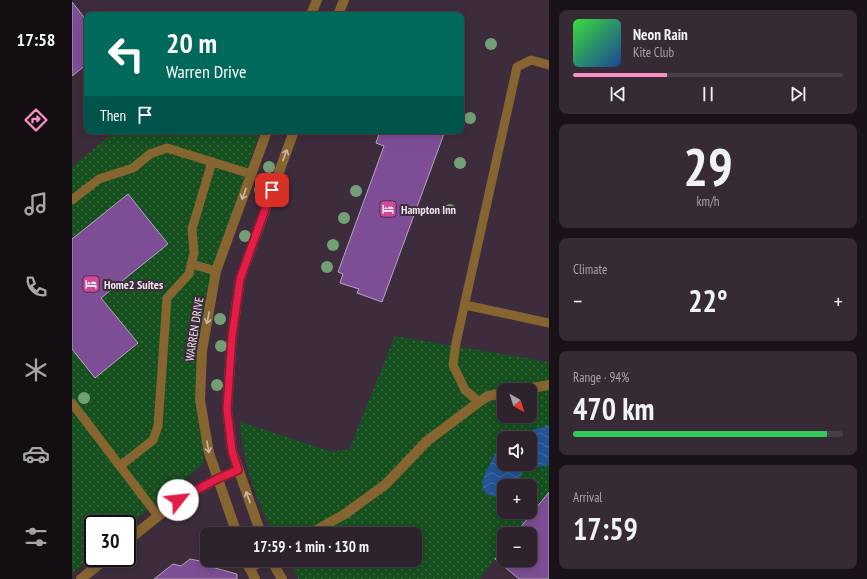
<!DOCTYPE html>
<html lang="en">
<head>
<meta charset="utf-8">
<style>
  body { margin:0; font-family:"PT Sans Narrow",sans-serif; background:#362a35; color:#f1f3f6; height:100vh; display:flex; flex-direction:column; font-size:15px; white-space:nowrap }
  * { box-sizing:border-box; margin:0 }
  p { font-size:13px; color:#a7a4aa }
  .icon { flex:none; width:22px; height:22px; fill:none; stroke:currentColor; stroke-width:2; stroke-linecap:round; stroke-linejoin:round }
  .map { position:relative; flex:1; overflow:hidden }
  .drawer { display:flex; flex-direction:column; gap:10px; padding:10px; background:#191319; width:318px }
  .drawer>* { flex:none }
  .top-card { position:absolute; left:12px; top:12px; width:380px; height:122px; border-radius:8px; box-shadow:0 2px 10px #0003,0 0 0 1px #493f49; background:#00695c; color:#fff; overflow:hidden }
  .needle { width:26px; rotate:141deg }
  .fabs { position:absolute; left:425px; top:383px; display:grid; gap:8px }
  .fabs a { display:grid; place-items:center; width:40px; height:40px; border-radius:8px; background:#2e222d; box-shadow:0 2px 10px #0003,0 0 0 1px #493f49; font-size:20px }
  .speed { position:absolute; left:12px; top:515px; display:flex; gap:8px; font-size:20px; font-weight:700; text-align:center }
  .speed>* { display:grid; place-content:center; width:52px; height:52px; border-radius:50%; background:#2e222d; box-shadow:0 2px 10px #0003,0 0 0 1px #493f49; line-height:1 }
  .speed .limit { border:2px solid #111; border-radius:6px; background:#fff; color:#111 }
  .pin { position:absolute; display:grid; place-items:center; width:34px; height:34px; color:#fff; margin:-17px; border-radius:8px; box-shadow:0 2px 6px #0006 }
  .me { position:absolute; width:44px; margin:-22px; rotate:61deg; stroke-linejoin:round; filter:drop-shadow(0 0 3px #0008) }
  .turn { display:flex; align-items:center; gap:14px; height:84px; padding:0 16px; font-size:18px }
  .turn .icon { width:52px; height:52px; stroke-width:2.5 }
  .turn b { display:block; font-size:28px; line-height:34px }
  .then { display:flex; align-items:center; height:38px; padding:0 16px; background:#0003; gap:8px; font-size:15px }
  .big { font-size:30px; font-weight:700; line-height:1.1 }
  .drawer .card { flex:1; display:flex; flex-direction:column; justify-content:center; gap:6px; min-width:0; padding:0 14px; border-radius:8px; background:#362a35 }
  .drawer .dial { align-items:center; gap:0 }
  .dial b { font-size:52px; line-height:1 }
  .song { display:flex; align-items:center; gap:12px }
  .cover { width:48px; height:48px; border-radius:6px; background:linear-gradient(135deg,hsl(120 70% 55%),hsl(220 70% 35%)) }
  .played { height:4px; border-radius:2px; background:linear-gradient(90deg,#fa8fc7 35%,#493f49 35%) }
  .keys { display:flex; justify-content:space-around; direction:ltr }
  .heat { display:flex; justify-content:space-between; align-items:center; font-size:22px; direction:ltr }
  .charge { height:6px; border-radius:3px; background:linear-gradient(90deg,#34c759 94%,#493f49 0) }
  .trip { position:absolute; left:128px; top:527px; width:222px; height:40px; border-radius:8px; background:#2e222d; box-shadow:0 2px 10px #0003,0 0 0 1px #493f49; font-weight:700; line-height:40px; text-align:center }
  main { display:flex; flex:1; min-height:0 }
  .dock { display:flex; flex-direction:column; width:72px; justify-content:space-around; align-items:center; background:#120e12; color:#a7a4aa }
  .dock .icon { width:28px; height:28px }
  .dock .selected { color:#fa8fc7 }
  .dock b { font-size:18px; color:#f1f3f6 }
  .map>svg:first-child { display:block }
  .park { fill:url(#park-dots); fill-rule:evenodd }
  .water { fill:url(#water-waves) }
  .building { fill:#7d4e95; stroke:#b4a7bc }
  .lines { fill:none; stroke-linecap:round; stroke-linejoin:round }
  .service { stroke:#866531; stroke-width:9 }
  .minor { stroke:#866531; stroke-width:10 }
  .tertiary { stroke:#866531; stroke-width:10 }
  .tree { fill:#729f75 }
  .oneway { stroke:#cab7ab }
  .route-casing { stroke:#92132f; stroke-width:10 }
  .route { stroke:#e11d48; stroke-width:7 }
  .labels { text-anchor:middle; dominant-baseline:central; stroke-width:4; stroke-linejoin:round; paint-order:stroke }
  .poi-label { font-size:12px; font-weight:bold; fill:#eee3ed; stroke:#3d2d3c; text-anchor:start }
  .street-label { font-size:12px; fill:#eee3ed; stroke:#3d2d3c }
</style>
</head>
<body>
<main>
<nav class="dock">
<b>17:58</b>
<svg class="icon selected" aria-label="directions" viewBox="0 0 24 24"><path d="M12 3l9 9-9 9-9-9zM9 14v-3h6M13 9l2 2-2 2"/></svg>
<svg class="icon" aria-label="music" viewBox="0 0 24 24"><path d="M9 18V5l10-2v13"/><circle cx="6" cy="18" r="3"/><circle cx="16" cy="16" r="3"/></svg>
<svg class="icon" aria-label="phone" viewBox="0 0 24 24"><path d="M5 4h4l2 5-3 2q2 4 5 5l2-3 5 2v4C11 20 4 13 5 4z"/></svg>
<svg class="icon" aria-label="climate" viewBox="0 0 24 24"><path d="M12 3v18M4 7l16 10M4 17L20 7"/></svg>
<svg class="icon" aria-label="car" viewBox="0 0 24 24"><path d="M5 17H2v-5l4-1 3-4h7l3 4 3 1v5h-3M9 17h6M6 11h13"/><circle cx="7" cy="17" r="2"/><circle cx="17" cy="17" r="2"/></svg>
<svg class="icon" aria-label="filters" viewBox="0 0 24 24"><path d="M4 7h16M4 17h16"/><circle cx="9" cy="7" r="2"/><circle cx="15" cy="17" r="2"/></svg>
</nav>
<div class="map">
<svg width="477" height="579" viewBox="0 0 477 579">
  <defs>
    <pattern id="park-dots" width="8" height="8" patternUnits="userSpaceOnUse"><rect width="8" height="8" fill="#16501f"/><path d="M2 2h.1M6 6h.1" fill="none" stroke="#386940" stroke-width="1.8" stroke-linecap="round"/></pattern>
    <pattern id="water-waves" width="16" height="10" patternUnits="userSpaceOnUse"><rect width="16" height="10" fill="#245496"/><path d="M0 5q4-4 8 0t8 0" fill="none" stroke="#446ca5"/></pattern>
  </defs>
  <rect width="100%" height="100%" fill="#3d2d3c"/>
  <path class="park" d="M43 131H179L187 134 135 290 127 364 132 463 55 527V524H21V555L0 573V167Z
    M323 336 477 362V491L443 534H432V547L408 579H226L217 560H343V534H202C182 496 172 465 168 422L261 452 266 450H277ZM432 390H458V416H432ZM432 438H458V464H432ZM432 486H458V512H432Z"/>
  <path class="water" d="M477 425V465L458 468 454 465 444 486H432V498C405 496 407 484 418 464 422 456 425 448 432 443V464H458V438H440L445 435Z"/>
  <path class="building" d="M0 2 15 21V64L0 76Z
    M308 131H373L310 302 285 293 287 289 268 283 271 274 266 272 312 146 304 143Z
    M56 194 96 244 29 298 66 343 23 378 0 349V239Z
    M477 492V579H447L423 559 432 547V560H458V534H443Z
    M118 559 128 561 132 565 165 574V579H82L101 564 109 566Z"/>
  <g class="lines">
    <path class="service" d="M0 200 27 179 61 168 78 154 95 148 179 174
      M119 264 144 271
      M393 305 477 323
      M407 402 393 390 381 365 384 343 445 67 459 60 477 65
      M0 403 86 516
      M48 466 81 440 86 426 95 298 117 274 122 253 120 229 140 162"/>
    <path class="minor" d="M450 390 477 385
      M237 534 273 514 314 484 355 441 407 402 416 396 432 393
      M55 541 106 500 145 479 166 470
      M177 568 192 560
      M9 579 35 558"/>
    <path class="tertiary" d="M239 15 245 0
      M266 15 272 0
      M165 534 137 453 128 400 130 351 144 271 195 131
      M189 534 160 451 155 409 160 337 168 279 222 131
      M174 560 183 579
      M199 560 210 579"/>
  </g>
  <g class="tree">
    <circle cx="419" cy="44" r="6"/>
    <circle cx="398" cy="118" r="6"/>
    <circle cx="388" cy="163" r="6"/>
    <circle cx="197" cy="167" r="6"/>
    <circle cx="188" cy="190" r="6"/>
    <circle cx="284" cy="191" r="6"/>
    <circle cx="378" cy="210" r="6"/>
    <circle cx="272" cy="218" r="6"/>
    <circle cx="173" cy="236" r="6"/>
    <circle cx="261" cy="245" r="6"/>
    <circle cx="255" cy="267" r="6"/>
    <circle cx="148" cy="319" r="6"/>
    <circle cx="149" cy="346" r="6"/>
    <circle cx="145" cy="385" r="6"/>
    <circle cx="12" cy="398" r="6"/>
  </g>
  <defs><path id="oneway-shaft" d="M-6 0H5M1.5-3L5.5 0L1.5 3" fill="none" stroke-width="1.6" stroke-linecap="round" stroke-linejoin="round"/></defs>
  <g class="oneway">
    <use href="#oneway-shaft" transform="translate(213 155) rotate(-70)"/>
    <use href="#oneway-shaft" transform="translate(172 194) rotate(110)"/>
    <use href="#oneway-shaft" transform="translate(136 318) rotate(101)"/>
    <use href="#oneway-shaft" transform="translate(136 447) rotate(80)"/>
    <use href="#oneway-shaft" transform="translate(176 497) rotate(-110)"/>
  </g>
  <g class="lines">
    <defs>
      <path id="route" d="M106 500 145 479 166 470 160 451 155 409 160 337 168 279 200 190"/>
    </defs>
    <use href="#route" class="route-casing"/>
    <use href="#route" class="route"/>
  </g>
  <defs>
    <symbol id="hotel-square" viewBox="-11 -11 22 22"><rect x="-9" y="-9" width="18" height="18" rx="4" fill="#d1479c" stroke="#3d2d3c"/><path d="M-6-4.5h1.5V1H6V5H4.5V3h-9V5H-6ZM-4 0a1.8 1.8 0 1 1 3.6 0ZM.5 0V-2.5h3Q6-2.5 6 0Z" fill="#fff"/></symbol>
  </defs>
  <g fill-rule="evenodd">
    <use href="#hotel-square" x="306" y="199" width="20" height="20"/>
    <use href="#hotel-square" x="9" y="274" width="20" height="20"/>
  </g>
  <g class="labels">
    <g class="poi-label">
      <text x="329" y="209">Hampton Inn</text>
      <text x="32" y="284">Home2 Suites</text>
    </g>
    <g class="street-label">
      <text transform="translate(122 329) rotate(-81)">WARREN DRIVE</text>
    </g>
  </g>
</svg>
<div class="fabs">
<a><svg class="needle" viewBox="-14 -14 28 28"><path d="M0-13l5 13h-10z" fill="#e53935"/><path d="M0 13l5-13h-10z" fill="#a7a4aa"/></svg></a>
<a><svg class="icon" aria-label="sound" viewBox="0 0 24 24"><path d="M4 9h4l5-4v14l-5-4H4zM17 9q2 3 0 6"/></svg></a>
<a>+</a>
<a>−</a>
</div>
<div class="speed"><div class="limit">30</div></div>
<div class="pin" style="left:200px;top:190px;background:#d93025"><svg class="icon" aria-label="arrive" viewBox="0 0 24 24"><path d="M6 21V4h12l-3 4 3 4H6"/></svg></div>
<svg class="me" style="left:106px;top:500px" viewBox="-20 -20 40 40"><circle r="19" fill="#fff"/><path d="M0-13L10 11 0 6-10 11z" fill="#e11d48"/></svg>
<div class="trip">17:59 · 1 min · 130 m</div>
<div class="top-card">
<div class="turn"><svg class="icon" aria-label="left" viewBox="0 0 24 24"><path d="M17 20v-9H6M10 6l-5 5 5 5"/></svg><div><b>20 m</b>Warren Drive</div></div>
<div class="then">Then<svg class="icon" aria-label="arrive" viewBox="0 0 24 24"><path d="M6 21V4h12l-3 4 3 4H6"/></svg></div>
</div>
</div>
<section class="drawer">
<div class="card">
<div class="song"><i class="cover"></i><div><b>Neon Rain</b><p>Kite Club</p></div></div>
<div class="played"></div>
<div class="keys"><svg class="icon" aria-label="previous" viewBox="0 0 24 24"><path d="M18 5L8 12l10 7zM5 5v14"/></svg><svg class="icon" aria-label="pause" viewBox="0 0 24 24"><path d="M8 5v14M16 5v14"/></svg><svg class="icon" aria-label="next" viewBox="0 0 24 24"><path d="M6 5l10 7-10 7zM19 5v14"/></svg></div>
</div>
<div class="card dial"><b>29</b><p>km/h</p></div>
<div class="card"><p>Climate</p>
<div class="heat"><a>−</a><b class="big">22°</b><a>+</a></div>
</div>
<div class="card"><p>Range · 94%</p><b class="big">470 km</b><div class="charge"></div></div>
<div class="card"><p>Arrival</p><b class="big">17:59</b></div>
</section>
</main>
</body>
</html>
